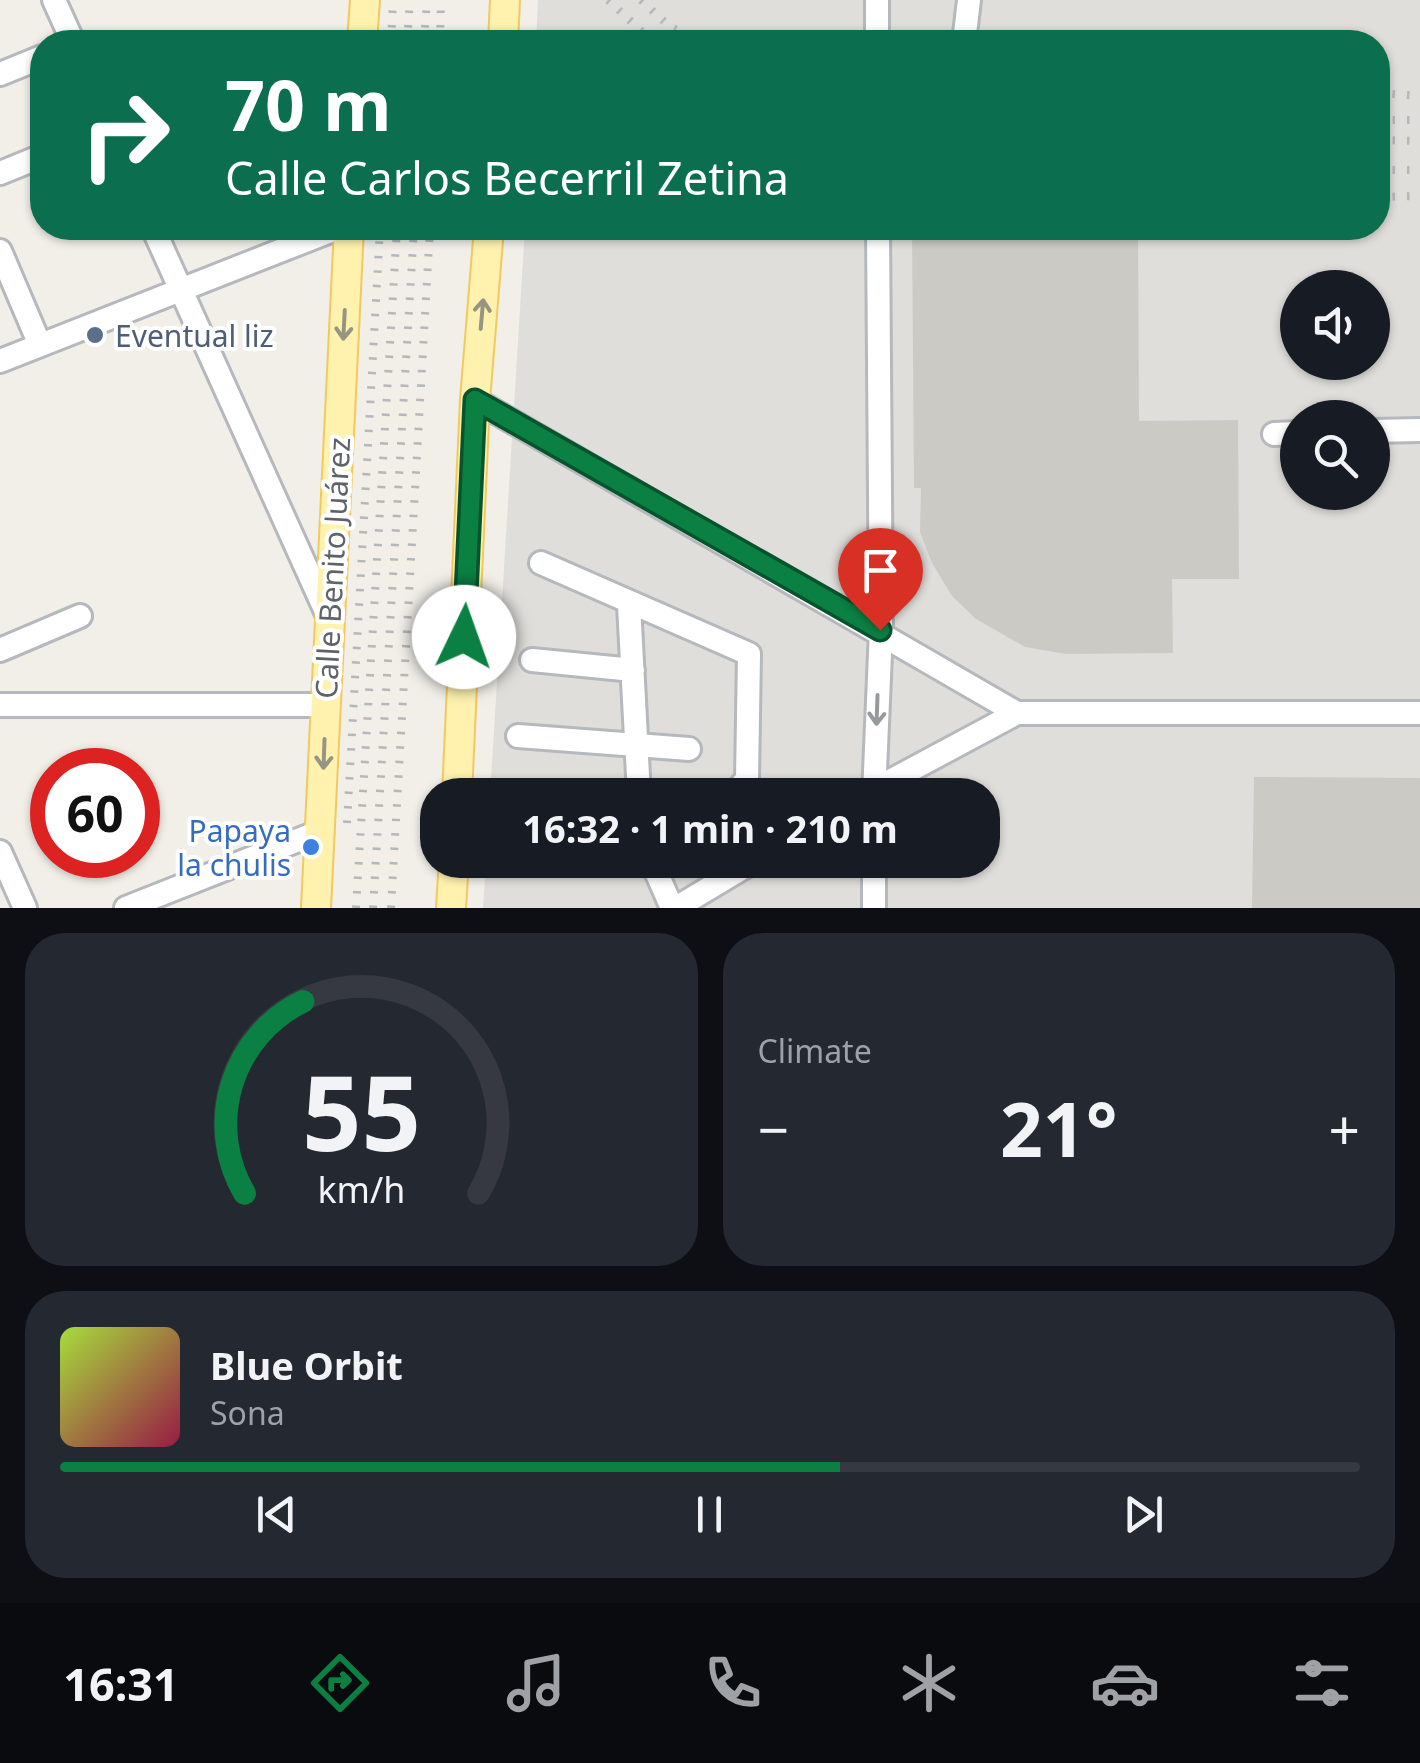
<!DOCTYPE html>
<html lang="en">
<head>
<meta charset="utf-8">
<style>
  body { margin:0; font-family:"Noto Sans",sans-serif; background:#242831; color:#f1f3f6; height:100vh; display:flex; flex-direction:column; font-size:38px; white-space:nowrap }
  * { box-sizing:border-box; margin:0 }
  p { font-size:32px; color:#9ea1a6 }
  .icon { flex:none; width:55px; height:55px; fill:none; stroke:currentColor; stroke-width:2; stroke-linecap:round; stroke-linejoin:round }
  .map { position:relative; height:908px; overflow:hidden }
  .side { display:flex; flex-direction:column; gap:25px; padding:25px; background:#0d0f14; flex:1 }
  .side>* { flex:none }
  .banner { position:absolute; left:30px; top:30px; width:1360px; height:210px; border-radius:40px; box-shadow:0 2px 8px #0004; background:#0b6e4f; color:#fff; overflow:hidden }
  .tools { position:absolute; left:1280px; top:270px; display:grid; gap:20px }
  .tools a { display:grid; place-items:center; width:110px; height:110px; border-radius:50%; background:#171b24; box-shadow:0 2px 8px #0004; font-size:50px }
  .speed { position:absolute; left:30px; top:748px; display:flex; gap:20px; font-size:50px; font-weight:700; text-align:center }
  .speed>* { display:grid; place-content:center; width:130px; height:130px; border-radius:50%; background:#171b24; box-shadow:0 2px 8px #0004; line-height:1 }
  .speed .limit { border:15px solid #d22; background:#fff; color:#111 }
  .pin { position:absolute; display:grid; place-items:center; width:85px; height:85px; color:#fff; margin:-102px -42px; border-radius:50% 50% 50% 0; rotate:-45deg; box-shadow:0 0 10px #0007 }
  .pin .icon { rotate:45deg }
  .me { position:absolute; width:110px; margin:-55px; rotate:3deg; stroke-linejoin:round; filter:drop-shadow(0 0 8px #0008) }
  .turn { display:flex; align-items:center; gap:35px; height:210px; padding:0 30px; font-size:45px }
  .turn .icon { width:130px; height:130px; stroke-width:2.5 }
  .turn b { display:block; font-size:70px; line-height:85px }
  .big { font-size:75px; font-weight:700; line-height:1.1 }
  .side .tile { flex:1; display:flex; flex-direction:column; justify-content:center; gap:15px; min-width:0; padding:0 35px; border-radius:40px; background:#242831 }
  .side .dial { align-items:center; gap:0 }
  .dial svg { height:260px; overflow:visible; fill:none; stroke:#363941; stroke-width:7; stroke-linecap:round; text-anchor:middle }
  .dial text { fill:#f1f3f6; stroke:none }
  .song { display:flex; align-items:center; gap:30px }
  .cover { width:120px; height:120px; border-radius:15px; background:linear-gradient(135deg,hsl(80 70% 55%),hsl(340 70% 35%)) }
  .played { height:10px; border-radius:5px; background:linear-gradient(90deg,#0b8043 60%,#363941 60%) }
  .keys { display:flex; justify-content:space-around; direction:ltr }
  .heat { display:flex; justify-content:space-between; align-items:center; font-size:55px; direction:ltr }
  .side .tiles { flex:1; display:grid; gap:25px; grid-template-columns:1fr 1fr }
  .tile:last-child { grid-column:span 2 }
  .trip { position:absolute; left:420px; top:778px; width:580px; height:100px; border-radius:40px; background:#171b24; box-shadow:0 2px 8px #0004; font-weight:700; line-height:100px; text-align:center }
  .dock { display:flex; height:160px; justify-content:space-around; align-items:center; background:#090b0e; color:#9ea1a6 }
  .dock .icon { width:70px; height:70px }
  .dock .selected { color:#0b8043 }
  .dock b { font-size:45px; color:#f1f3f6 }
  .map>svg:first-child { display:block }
  .industrial { fill:#e0deda; fill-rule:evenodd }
  .building { fill:#cccac5 }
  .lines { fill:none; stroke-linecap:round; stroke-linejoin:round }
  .minor-casing { stroke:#b5b8bc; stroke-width:28 }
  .major-casing { stroke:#f2c960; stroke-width:32 }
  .minor { stroke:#fff; stroke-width:22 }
  .major { stroke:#fff2af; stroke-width:28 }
  .rail { stroke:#b6b7b8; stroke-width:8; stroke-dasharray:2.5 12; stroke-linecap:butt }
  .oneway { stroke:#979581 }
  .oneway2 { stroke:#979a9d }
  .route-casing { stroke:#07532c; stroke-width:25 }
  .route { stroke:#0b8043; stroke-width:18 }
  .service-dot { fill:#5c6f8a; stroke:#fff; stroke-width:4 }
  .shop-dot { fill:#3f7fe0; stroke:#fff; stroke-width:4 }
  .labels { text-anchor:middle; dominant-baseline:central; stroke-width:8; stroke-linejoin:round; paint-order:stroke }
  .service-label { font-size:30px; fill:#4e5e75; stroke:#fff; text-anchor:start }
  .street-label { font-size:30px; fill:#5f6368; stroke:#fff }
  .shop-label { font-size:30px; fill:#366cbe; stroke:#fff; text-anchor:end }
</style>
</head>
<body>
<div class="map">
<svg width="1420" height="908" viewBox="0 0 1420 908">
  <rect width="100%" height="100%" fill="#f1efe8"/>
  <path class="industrial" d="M538 0H1420V908H483L486 860H982V795H490L525 228H1378V42H536ZM1298 288H1372V362H1298ZM1298 418H1372V492H1298Z"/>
  <path class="building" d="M912 228H1138L1139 421 1238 420 1239 579H1172L1173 653 1066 654 1025 647 976 619 952 596 932 563 920 532 921 488H914Z
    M1254 777 1420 778V908H1252Z"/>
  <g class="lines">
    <defs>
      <path id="minor" d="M54 0 73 42
        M877 0V42
        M964 42 969 0
        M0 74 42 57
        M0 173 42 156
        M153 228 328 616
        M0 251 40 345
        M0 361 338 228
        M475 400 1017 713
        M1372 431 1420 430
        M1274 434 1298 433
        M541 563 749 654 747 779 733 795
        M629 605 639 795
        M0 650 80 616
        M532 660 633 670
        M0 705H326
        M518 736 689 749
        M864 795 1017 713H1420
        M874 795 881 630 878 228
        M0 852 25 908
        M651 860 672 908
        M126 908 321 831
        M676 908 756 860
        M874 908V860"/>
      <path id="major" d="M362 42 365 0
        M503 42 505 0
        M457 795 475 400 489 228
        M316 908 349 228
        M451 908 454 860"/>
    </defs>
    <use href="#minor" class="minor-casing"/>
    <use href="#major" class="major-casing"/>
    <use href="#minor" class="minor"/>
    <use href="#major" class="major"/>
    <path class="rail" d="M608 0 653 42
      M641 0 669 26 703 42
      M391 42 393 0
      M407 42 410 0
      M424 42 427 0
      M440 42 441 0
      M1378 93 1420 96
      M1378 120H1420
      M1378 140 1420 141
      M1378 170H1420
      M1378 197 1420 196
      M347 823 380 228
      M356 908 397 228
      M373 908 414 228
      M391 908 430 228"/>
  </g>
  <defs><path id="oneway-shaft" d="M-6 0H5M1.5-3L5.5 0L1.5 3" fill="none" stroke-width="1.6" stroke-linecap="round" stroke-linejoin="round" transform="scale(2.5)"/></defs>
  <g class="oneway">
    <use href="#oneway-shaft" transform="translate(482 314) rotate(-85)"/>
    <use href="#oneway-shaft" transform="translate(344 325) rotate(93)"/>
    <use href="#oneway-shaft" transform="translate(324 754) rotate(92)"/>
  </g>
  <use class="oneway2" href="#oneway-shaft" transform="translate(877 710) rotate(92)"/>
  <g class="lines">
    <defs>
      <path id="route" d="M464 637 475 400 880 630"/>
    </defs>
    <use href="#route" class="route-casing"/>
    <use href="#route" class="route"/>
  </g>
  <circle class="service-dot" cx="95" cy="335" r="10"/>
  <circle class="shop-dot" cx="311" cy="847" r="10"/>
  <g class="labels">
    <g class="service-label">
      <text x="115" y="335">Eventual liz</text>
    </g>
    <g class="street-label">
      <text transform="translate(332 568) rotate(-87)">Calle Benito Juárez</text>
    </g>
    <g class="shop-label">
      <text x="291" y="830">Papaya<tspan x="291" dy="34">la chulis</tspan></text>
    </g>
  </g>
</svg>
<div class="tools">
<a><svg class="icon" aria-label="sound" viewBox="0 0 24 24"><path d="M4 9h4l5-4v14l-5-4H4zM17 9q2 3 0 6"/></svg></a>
<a><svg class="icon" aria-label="search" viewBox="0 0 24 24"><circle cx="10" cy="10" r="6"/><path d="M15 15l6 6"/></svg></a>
</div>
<div class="speed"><div class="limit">60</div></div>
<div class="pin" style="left:880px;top:630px;background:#d93025"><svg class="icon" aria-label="arrive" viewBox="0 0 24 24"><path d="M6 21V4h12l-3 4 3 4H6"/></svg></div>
<svg class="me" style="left:464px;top:637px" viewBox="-20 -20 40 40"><circle r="19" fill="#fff"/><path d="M0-13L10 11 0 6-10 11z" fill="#0b8043"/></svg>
<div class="trip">16:32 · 1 min · 210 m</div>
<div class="banner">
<div class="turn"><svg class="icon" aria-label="right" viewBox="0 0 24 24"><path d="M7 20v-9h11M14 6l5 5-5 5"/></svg><div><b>70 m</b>Calle Carlos Becerril Zetina</div></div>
</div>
</div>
<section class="side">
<div class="tiles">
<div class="tile dial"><svg viewBox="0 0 100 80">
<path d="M14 69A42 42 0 1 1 86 69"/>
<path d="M14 69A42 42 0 0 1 32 10" stroke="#0b8043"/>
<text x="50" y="56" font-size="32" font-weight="700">55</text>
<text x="50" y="72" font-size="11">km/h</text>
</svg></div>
<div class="tile"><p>Climate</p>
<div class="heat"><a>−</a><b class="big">21°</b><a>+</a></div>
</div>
<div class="tile">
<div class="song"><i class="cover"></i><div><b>Blue Orbit</b><p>Sona</p></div></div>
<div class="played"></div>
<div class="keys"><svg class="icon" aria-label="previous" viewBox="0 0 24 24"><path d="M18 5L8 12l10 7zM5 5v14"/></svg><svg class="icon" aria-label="pause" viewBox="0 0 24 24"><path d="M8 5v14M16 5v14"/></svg><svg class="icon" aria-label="next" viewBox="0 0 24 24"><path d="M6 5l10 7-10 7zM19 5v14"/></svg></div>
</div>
</div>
</section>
<nav class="dock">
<b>16:31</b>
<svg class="icon selected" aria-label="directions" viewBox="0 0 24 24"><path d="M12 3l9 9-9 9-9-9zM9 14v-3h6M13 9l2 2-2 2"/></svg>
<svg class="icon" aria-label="music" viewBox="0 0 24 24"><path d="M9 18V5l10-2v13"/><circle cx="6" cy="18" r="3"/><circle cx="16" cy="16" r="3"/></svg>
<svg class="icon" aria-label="phone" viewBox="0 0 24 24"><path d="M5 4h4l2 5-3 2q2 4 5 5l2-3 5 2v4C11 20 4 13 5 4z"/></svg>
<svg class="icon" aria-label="climate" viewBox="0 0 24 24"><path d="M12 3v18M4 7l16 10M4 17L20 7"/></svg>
<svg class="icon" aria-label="car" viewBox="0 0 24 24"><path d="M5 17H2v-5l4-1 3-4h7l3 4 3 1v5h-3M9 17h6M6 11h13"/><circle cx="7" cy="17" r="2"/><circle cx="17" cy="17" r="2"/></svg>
<svg class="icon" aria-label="filters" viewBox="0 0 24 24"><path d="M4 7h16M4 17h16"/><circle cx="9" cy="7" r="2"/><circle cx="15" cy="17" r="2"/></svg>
</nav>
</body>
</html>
